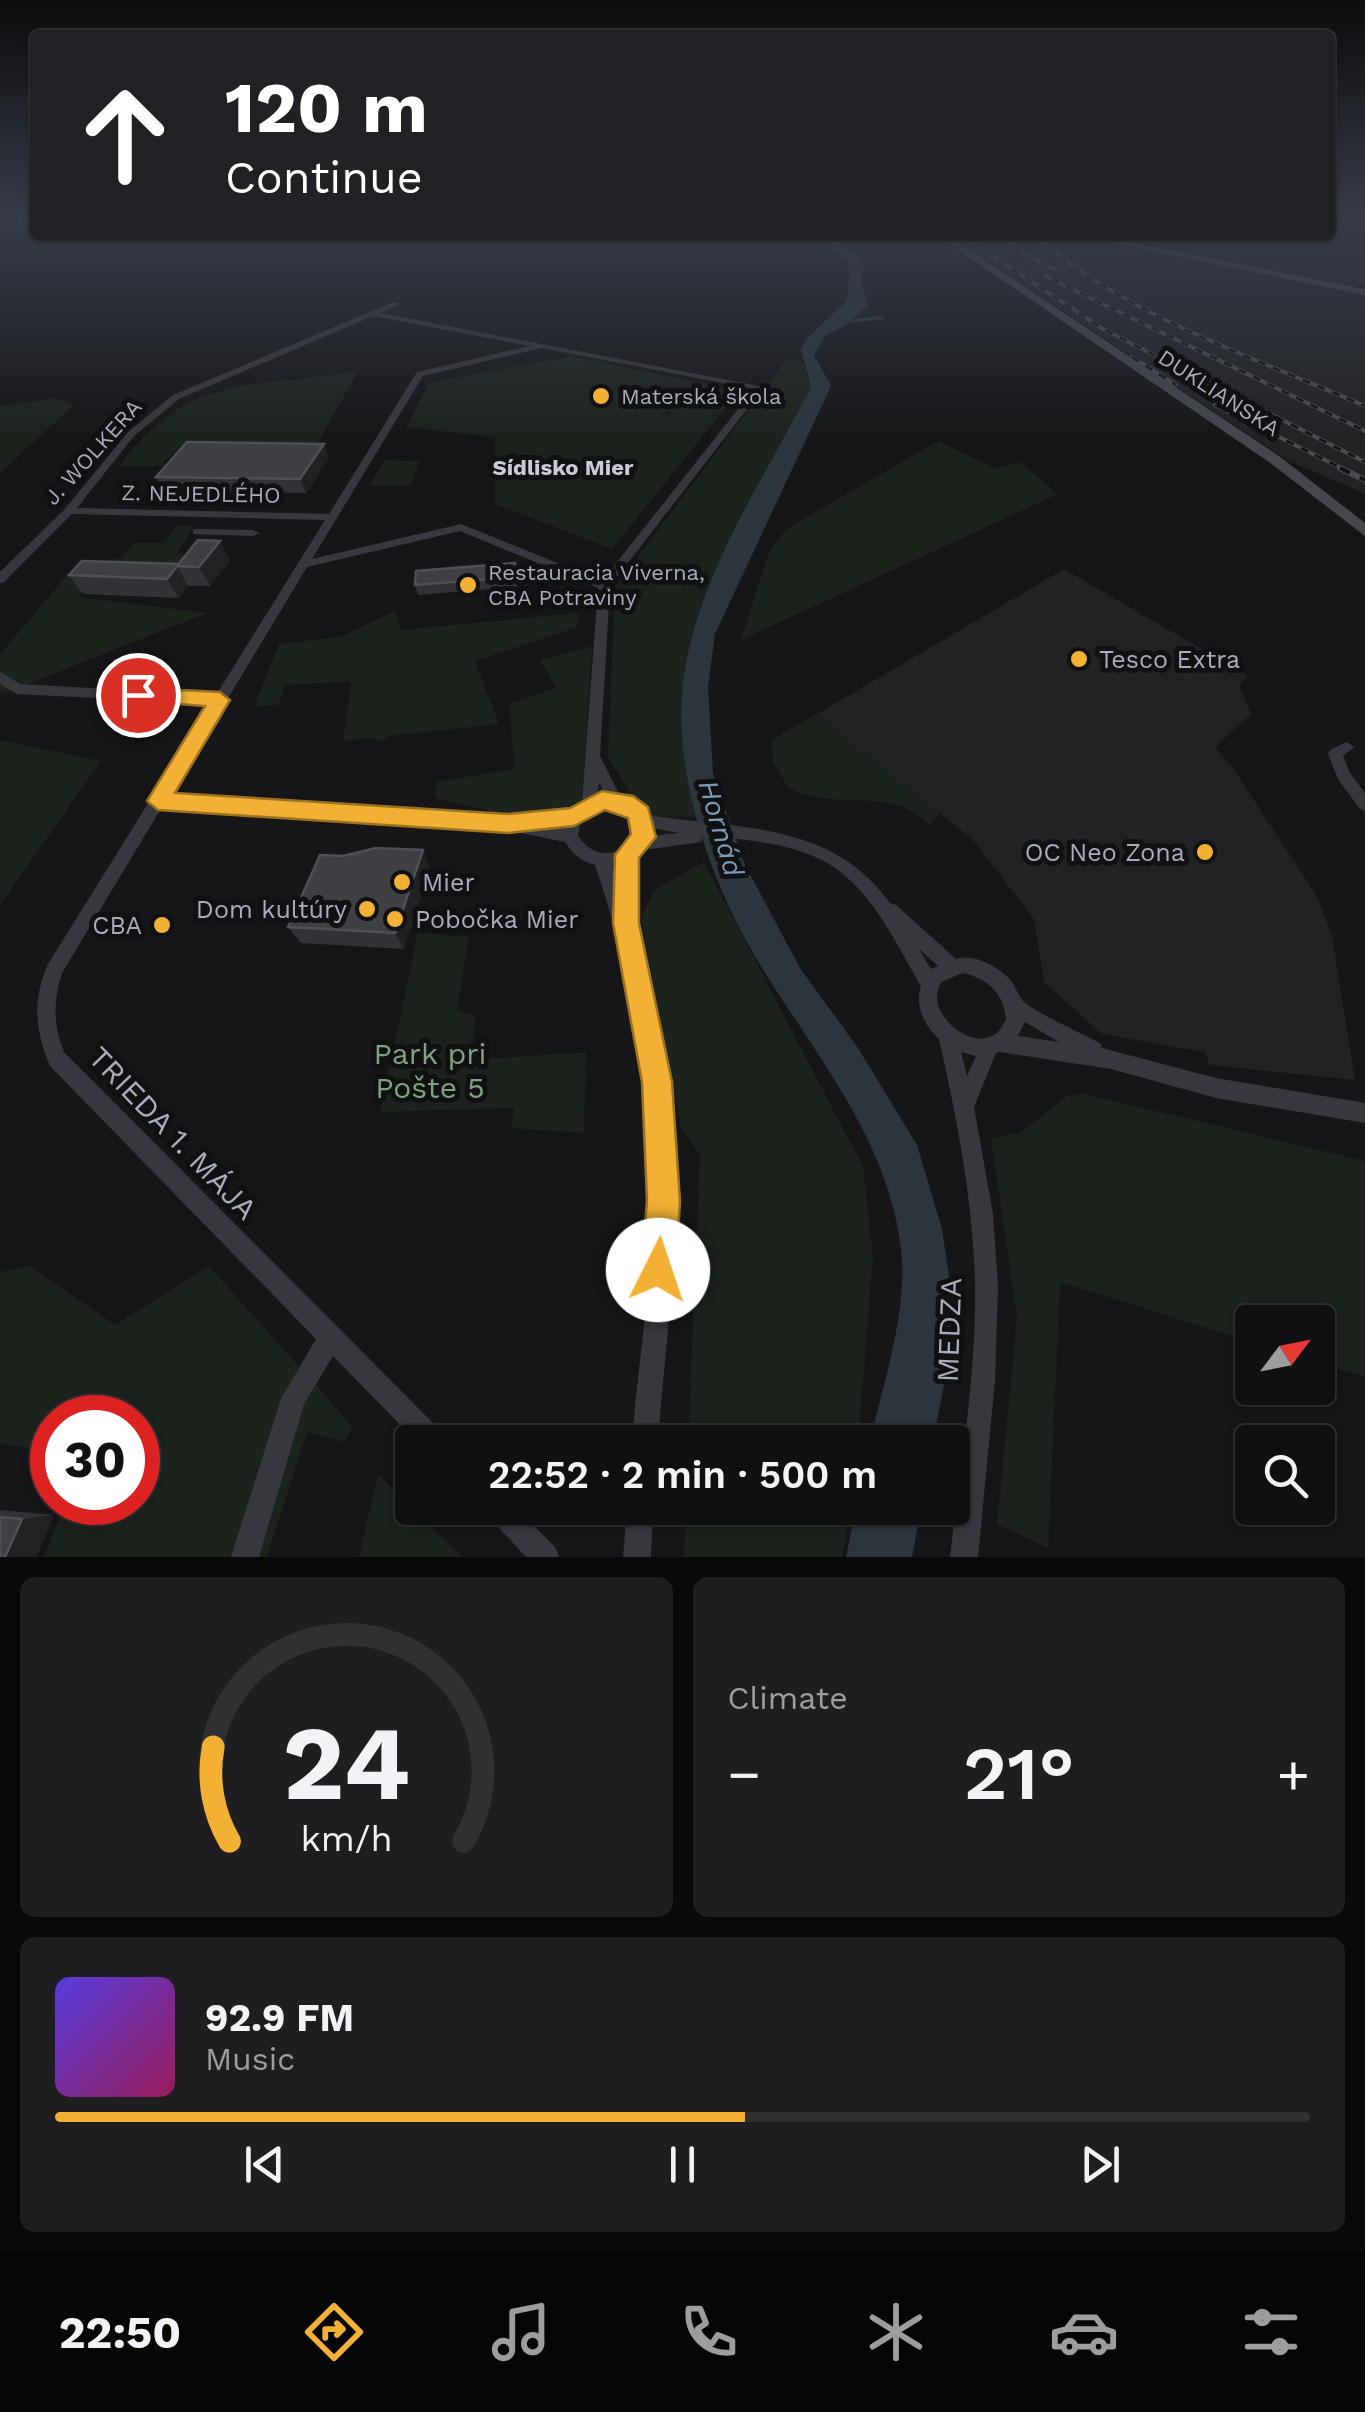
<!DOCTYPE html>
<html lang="en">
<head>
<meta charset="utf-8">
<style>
  body { margin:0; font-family:"Work Sans",sans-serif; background:#1e1e20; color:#f1f3f6; height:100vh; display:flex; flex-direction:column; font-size:38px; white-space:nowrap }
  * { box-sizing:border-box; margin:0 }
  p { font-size:32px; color:#9c9d9f }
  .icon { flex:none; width:55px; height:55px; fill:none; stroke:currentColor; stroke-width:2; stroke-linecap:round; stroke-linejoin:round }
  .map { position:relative; height:1557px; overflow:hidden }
  .side { display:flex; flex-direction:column; gap:20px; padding:20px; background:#09090a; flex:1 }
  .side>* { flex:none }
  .guide { position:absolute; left:30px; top:30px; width:1305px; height:210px; border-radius:10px; box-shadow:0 2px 8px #0004,0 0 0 2px #303032; background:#202124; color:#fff; overflow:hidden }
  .needle { width:65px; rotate:58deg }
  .fabs { position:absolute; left:1235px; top:1305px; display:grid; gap:20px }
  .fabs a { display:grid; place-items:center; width:100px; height:100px; border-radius:10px; background:#101012; box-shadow:0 2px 8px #0004,0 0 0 2px #303032; font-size:50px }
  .speed { position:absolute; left:30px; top:1395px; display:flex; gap:20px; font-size:50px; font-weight:700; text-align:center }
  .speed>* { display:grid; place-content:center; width:130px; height:130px; border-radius:50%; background:#101012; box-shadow:0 2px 8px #0004,0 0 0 2px #303032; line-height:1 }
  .speed .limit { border:15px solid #d22; background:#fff; color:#111 }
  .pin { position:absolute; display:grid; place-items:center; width:85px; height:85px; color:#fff; margin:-42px; border:5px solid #fff; border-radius:50%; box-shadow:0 2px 10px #0007 }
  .me { position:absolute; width:110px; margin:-55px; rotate:4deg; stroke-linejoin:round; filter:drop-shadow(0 0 8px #0008) }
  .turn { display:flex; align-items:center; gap:35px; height:210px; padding:0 30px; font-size:45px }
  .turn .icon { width:130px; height:130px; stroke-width:2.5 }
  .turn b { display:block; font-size:70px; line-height:85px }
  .big { font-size:75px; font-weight:600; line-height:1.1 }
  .side .tile { flex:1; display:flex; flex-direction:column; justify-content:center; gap:15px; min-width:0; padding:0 35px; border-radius:15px; background:#1e1e20 }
  .side .dial { align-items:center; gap:0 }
  .dial svg { height:260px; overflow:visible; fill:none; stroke:#303032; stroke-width:7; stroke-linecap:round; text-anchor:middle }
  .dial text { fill:#f1f3f6; stroke:none }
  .song { display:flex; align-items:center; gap:30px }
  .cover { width:120px; height:120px; border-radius:15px; background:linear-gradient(135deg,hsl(250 70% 55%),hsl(330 70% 35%)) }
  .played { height:10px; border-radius:5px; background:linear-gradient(90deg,#f2b134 55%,#303032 55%) }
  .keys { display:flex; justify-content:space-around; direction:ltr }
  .heat { display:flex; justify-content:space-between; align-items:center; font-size:55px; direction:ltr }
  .side .tiles { flex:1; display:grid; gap:20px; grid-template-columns:1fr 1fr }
  .tile:last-child { grid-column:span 2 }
  .trip { position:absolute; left:395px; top:1425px; width:575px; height:100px; border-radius:10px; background:#101012; box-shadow:0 2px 8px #0004,0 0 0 2px #303032; font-weight:600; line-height:100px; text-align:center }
  .dock { display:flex; height:160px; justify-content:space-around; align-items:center; background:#060607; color:#9c9d9f }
  .dock .icon { width:70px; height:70px }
  .dock .selected { color:#f2b134 }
  .dock b { font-size:45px; color:#f1f3f6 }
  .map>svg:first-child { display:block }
  .built { fill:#222225 }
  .green { fill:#1c231d }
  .water { fill:#2c353c }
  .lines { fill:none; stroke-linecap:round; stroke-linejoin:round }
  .canal { fill:#2c353c; fill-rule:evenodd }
  .street { fill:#37383d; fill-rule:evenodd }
  .secondary { fill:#45474d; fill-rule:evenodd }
  .rail-far1-casing { stroke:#4a4c52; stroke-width:4 }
  .rail-casing { stroke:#4a4c52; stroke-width:6 }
  .rail-far1 { stroke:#111113; stroke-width:2.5; stroke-dasharray:8; stroke-linecap:butt }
  .rail { stroke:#111113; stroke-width:4; stroke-dasharray:11; stroke-linecap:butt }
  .wall { fill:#323236 }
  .shaded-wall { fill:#212124 }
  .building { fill:#3f3f44; stroke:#4f5156; stroke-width:2.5 }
  .route { fill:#f2b134; stroke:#9d7322; stroke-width:2.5 }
  .poi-dot { fill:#f2b134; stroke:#111113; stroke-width:4 }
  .labels { text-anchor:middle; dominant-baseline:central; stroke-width:10; stroke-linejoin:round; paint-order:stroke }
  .far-street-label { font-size:22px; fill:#a8adb8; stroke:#111113 }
  .far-poi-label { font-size:22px; fill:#a8adb8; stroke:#111113; text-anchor:start }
  .far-neighbourhood-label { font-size:22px; font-weight:bold; fill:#c9ccd4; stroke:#111113 }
  .poi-label { font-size:25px; fill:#a8adb8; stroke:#111113; text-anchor:start }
  .water-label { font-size:28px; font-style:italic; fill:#7f9bb3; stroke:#111113 }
  .near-park-label { font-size:30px; fill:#7fa381; stroke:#111113 }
  .near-street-label { font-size:30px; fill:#a8adb8; stroke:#111113 }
</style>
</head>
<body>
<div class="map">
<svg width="1365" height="1557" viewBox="0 0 1365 1557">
  <rect width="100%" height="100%" fill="#161618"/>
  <path class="built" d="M1330 226 1365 236V284L1355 288 1365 295V494L1287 460 949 235H1330Z
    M1064 569 1248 676 1239 685 1251 714 1215 747 1232 767 1317 896 1332 936 1355 1080 1210 1065 1205 1052 1102 1034 1044 982 1034 919 972 839 817 714Z"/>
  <path class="green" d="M571 356 739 391 612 549 495 504V437L406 427 429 383Z
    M786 360 803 362 811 386C770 467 699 577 685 665 678 716 688 766 696 817L652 816 631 795 608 757 615 587Z
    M359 370 313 451 177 449 161 466H119C194 367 252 392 359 370Z
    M58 398 73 406 0 473V406Z
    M938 441 997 469 1020 462 1058 494 741 640 769 552 786 529Z
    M385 460 419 461 411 486H369Z
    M177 525 194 527 176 555 202 557 186 573 97 574 78 597 207 613 0 695V654L80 560 121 559 133 543H165Z
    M395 611 401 630 579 613 577 627 475 661 499 724 388 736 383 742 372 738 343 741 351 682 285 685 278 705 254 706 279 644 340 637Z
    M592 646 582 799 570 813 520 818 435 798 436 782 514 769 510 704 556 688 540 660Z
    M816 714H817L940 813 929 825C891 784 833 813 788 787L773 762 772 740Z
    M0 740 101 761 0 905Z
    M704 862 863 1167 873 1257 858 1442H688L700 1155 681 1127 641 918 654 890Z
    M418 933 469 937 457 1011 476 1016 470 1060 586 1052 584 1133 511 1128 514 1108 380 1112Z
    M1085 1094 1365 1161V1377L1318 1362V1322H1252V1342L1060 1282 1048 1548 997 1524 1017 1318 991 1138 1020 1133 1067 1096Z
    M30 1266 115 1325 209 1266 353 1427 344 1442 307 1432 267 1557H44L65 1503 138 1502V1418H52V1453L0 1443V1272Z
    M378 1474 462 1557H359Z
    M686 1508H851L842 1557H684Z"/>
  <path class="water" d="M814 235C835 235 850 245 864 262L861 283 868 305 846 325 824 337 814 355 831 386 715 634 708 687 713 773 745 865 800 968 858 1048 917 1145 942 1229 949 1277 950 1353 933 1442H870C884 1379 910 1307 900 1241 885 1136 814 1053 761 966 709 882 667 762 686 662 705 565 766 474 811 387L801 349 807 338 847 301 849 262Z
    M856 1508H921L912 1557H846Z"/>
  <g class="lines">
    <path class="canal" d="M882 315 885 319 833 325 829 323Z"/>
    <path class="street" d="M393 302 400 304 381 313 764 387 610 586 600 756 620 796 635 801 649 815C739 830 830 820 890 903L896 905 956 959C974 953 1000 967 1012 982 1016 988 1019 997 1024 1002 1042 1016 1080 1032 1101 1044L1102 1048 1216 1078 1365 1103V1123L1216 1098 1111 1069 1000 1052 996 1053 974 1107 993 1214 998 1286 995 1381 978 1557H950C960 1466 977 1374 975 1282 973 1200 957 1119 939 1039 925 1027 914 1005 921 986 896 944 873 891 829 864 792 842 744 840 702 835L701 842 695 843 643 850 635 858V914L630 920C661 1020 676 1125 674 1229 673 1300 663 1371 658 1442H632C637 1372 649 1302 652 1231 656 1106 635 982 595 865 581 861 573 854 565 842L507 830 162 807 62 973C53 1001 53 1025 64 1052L443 1433 447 1442H417L333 1356 304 1404 259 1557H231L281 1399 316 1339 50 1066C35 1030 32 1001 48 964L210 704 17 694 0 684V672L20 684 216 695 325 520 72 514 4 582 0 583V572L65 509 128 432 173 395ZM373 316 530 346 417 372 329 514 77 508 134 436 179 399ZM542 348 754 389 602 581 461 524 312 559 423 376ZM460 531 598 588 582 802 570 811 521 816 515 819 169 796 307 567ZM599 782 605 795 598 796ZM611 806C668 815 612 885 578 836L581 820 597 809ZM565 824 564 829 547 826ZM651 828 679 833 651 836ZM619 864 618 884 612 866ZM918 948 938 966 931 969ZM963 973C988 979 1004 993 1006 1019 1005 1022 999 1031 997 1033 975 1051 937 1022 937 997 937 992 939 987 941 982ZM1025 1022 1059 1042 1018 1036ZM961 1052 976 1056 967 1076Z
      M197 529 253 530 259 533 253 536 193 534V530Z
      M1347 742 1354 747 1343 756 1350 773 1365 793V811L1360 809 1338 779 1328 754 1330 750Z
      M485 1508H516L555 1547 559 1557H526L489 1517Z
      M627 1508H653L651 1557H623Z"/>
    <path class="secondary" d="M936 235H947L1279 456 1365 523V536L1269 462Z
      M1074 235H1093L1365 289V295Z"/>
    <defs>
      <path id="rail-far1" d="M1003 235 1021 252 1055 270
        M1037 235C1113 311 1265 362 1365 406
        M972 242 1103 329 1365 462
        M1037 272 1365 431
        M1132 357 1176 385
        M1215 405 1345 470"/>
      <path id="rail" d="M1340 468 1365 480"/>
    </defs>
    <use href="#rail-far1" class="rail-far1-casing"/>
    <use href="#rail" class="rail-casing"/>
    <use href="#rail-far1" class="rail-far1"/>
    <use href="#rail" class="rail"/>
  </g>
  <path class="wall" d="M329 458 306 493 163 491 156 477Z
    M230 560 210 586H188L179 598 83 594 69 575Z
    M517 573V587L418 595 415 585Z
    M430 868 404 949 301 943 288 927Z
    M0 1510 54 1515 36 1557H0Z"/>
  <path class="shaded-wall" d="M324 444 329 458 306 493 300 479Z
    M220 541 230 560 210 586 199 567Z
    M177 566 188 586 179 598 167 579Z
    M423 850 430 868 404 949 395 933Z
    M54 1515 36 1557H5L22 1519Z"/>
  <path class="building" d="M187 442 324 444 300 479 156 477Z
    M198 540 220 541 199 567 177 566Z
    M82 561 179 564 167 579 69 575Z
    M515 563V577L415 585 416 571Z
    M376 848 423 850 395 933 288 927 320 855 343 856Z
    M0 1517 22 1519 5 1557H0Z"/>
  <linearGradient id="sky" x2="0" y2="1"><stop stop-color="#0c0c0d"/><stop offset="0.5" stop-color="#363c48"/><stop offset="1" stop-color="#363c48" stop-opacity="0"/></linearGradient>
  <rect width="1365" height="439" fill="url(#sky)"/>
  <path class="route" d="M138 688 220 692 230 700 175 793 508 814 570 808 602 791 633 796 648 807 656 837 639 858V923L672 1082 680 1201 676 1270 671 1282 658 1287 646 1282 641 1270 647 1201 642 1082 613 923 615 855 631 834 628 818 605 810 574 826 508 833 158 810 147 801 205 706 130 700V690Z"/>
  <g class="poi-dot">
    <circle cx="601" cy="396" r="10"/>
    <circle cx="468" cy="585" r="10"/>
    <circle cx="1079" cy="659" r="10"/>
    <circle cx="1205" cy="852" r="10"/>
    <circle cx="402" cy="882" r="10"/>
    <circle cx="367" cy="909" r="10"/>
    <circle cx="395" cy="919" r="10"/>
    <circle cx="162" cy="925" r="10"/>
  </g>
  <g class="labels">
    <g class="far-street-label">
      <text transform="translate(1219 393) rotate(33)">DUKLIANSKA</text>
      <text transform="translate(93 452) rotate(-48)">J. WOLKERA</text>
      <text transform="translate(201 494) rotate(1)">Z. NEJEDLÉHO</text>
    </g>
    <g class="far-poi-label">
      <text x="621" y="396">Materská škola</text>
      <text x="488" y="572">Restauracia Viverna,<tspan x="488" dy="25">CBA Potraviny</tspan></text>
    </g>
    <g class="far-neighbourhood-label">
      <text x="563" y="467">Sídlisko Mier</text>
    </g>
    <g class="poi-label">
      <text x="1099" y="659">Tesco Extra</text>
      <text x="1185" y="852" text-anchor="end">OC Neo Zona</text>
      <text x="422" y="882">Mier</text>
      <text x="347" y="909" text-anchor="end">Dom kultúry</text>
      <text x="415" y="919">Pobočka Mier</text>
      <text x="142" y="925" text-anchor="end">CBA</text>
    </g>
    <g class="water-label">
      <text transform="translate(721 828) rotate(74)">Hornád</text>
    </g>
    <g class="near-park-label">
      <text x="430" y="1053">Park pri<tspan x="430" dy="34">Pošte 5</tspan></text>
    </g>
    <g class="near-street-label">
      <text transform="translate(173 1133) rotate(46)">TRIEDA 1. MÁJA</text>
      <text transform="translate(949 1330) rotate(-88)">MEDZA</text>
    </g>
  </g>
</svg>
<div class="fabs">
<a><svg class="needle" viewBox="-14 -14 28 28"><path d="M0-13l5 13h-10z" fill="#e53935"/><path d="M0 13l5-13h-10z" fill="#9c9d9f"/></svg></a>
<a><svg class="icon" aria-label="search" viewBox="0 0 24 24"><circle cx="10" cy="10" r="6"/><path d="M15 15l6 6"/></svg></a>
</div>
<div class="speed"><div class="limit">30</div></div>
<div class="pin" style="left:138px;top:695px;background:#d93025"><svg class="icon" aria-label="arrive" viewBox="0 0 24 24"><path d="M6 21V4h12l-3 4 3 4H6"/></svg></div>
<svg class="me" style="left:658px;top:1270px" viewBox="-20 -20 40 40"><circle r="19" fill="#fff"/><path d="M0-13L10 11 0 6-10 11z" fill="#f2b134"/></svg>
<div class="trip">22:52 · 2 min · 500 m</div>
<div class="guide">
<div class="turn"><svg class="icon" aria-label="ahead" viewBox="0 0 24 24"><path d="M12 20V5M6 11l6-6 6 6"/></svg><div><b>120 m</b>Continue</div></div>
</div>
</div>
<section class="side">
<div class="tiles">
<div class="tile dial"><svg viewBox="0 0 100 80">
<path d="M14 69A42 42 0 1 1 86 69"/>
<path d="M14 69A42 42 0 0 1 9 40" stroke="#f2b134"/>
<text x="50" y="56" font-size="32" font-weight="700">24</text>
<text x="50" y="72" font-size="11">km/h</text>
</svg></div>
<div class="tile"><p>Climate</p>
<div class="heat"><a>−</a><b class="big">21°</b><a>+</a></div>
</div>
<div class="tile">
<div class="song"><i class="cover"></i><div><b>92.9 FM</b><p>Music</p></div></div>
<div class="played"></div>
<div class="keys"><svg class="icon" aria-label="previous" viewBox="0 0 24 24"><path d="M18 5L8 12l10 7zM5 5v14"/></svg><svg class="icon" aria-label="pause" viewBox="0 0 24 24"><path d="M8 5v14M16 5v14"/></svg><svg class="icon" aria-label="next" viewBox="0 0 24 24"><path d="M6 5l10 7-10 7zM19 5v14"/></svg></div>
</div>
</div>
</section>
<nav class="dock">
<b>22:50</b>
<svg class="icon selected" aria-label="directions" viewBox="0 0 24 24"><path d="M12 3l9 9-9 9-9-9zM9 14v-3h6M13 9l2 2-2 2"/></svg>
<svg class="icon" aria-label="music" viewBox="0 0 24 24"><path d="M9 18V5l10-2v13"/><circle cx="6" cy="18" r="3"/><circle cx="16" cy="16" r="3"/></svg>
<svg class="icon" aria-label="phone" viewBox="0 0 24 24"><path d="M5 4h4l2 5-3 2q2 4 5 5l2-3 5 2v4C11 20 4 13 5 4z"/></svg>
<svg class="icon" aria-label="climate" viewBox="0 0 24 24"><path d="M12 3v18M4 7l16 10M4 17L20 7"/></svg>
<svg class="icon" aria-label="car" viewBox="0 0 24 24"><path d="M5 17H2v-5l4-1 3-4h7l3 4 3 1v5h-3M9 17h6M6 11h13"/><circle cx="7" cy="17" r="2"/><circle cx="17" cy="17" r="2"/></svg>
<svg class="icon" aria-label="filters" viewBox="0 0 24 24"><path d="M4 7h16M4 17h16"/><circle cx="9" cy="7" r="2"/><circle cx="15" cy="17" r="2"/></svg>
</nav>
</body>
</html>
